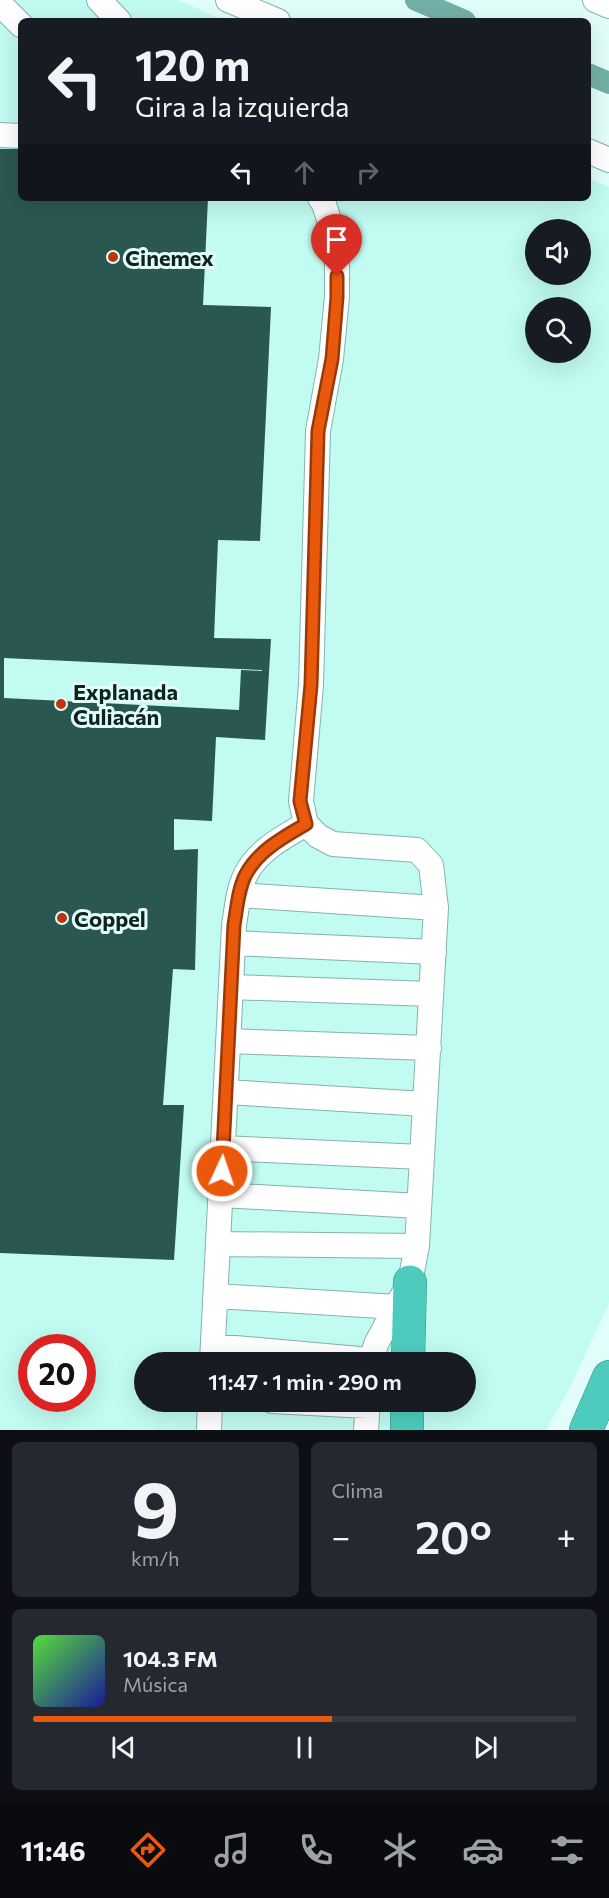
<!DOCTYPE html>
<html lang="es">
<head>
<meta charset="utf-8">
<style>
  body { margin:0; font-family:Commissioner,sans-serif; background:#242831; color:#f1f3f6; height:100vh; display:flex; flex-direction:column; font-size:22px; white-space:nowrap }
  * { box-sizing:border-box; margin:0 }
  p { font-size:20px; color:#9ea1a6 }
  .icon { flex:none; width:33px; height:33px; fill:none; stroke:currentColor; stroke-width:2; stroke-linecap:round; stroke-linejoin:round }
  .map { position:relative; height:1430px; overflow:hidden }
  .details { display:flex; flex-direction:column; gap:12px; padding:12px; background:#0d0f14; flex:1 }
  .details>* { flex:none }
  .guide { position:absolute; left:18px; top:18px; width:573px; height:183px; border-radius:9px; box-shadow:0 6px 24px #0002; background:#171b24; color:#f1f3f6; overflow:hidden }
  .tools { position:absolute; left:525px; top:219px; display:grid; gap:12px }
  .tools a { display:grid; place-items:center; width:66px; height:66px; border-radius:50%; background:#171b24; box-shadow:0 6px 24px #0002; font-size:30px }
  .speed { position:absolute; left:18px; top:1334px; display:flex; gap:12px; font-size:30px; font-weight:700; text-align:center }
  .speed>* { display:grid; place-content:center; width:78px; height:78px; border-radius:50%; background:#171b24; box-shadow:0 6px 24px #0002; line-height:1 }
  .speed .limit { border:9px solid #d22; background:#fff; color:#111 }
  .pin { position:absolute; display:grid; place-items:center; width:51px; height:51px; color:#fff; margin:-62px -26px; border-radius:50% 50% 50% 0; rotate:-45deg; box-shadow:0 0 6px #0007 }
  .pin .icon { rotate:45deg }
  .me { position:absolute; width:66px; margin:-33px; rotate:3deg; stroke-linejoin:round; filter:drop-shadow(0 0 4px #0008) }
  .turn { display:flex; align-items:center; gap:21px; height:126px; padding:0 18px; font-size:27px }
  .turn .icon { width:78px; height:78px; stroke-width:2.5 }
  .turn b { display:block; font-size:42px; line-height:51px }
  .lanes { display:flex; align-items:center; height:57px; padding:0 18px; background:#0003; justify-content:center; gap:30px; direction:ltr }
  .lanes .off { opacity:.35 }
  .big { font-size:45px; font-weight:600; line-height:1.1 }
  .details .widget { flex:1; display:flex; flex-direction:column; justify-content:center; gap:9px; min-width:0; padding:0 21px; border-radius:9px; background:#242831 }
  .details .dial { align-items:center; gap:0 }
  .dial b { font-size:78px; line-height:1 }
  .song { display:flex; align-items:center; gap:18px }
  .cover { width:72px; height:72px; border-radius:9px; background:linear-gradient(135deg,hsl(110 70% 55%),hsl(240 70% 35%)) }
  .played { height:6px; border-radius:3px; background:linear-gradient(90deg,#ea580c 55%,#363941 55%) }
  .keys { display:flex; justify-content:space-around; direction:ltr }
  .heat { display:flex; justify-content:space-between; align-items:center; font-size:33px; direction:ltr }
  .details .tiles { flex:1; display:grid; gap:12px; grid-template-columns:1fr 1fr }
  .widget:last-child { grid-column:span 2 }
  .trip { position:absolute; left:134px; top:1352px; width:342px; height:60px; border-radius:30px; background:#171b24; box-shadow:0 6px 24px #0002; font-weight:600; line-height:60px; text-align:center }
  .menu { display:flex; height:96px; justify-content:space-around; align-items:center; background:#090b0e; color:#9ea1a6 }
  .menu .icon { width:42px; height:42px }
  .menu .current { color:#ea580c }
  .menu b { font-size:27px; color:#f1f3f6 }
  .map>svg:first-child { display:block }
  .built { fill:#c1fbf2; fill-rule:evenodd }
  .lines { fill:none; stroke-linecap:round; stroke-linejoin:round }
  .canal { stroke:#73b0a8; stroke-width:22 }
  .building { fill:#2b5751; fill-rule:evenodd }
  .minor-casing { stroke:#85b3ac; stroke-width:26 }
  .highway-casing { stroke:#389187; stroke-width:34 }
  .minor { stroke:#fff; stroke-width:24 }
  .highway { stroke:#4dccbe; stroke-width:33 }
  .route-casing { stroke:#983908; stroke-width:15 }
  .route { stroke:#ea580c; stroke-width:10 }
  .poi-dot { fill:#be350d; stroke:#e2fefa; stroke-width:2 }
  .labels { text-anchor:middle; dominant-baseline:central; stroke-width:6; stroke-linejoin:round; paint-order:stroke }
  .poi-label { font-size:22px; font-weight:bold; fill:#112321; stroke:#e2fefa; text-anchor:start }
</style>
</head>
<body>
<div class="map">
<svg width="609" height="1430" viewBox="0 0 609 1430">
  <rect width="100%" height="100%" fill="#e2fefa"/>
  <path class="built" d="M0 0H178L226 21H21V198H588V178L609 187V1303L570 1387 546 1430H0ZM536 230H580V274H536ZM536 308H580V352H536ZM32 1347H82V1398H32ZM144 1362H465V1401H144Z"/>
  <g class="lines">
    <path class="canal" d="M416 0 465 21
      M588 74 609 83"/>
  </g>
  <path class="building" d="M0 149H21V198H208L203 305 271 307 260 541 218 540 214 638 271 639 265 740 216 737 212 821 174 819V850L198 849 195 970 173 969 163 1105H184L174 1260 0 1253ZM4 658 262 670V671L241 670 239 710 4 698Z"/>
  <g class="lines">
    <defs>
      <path id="minor" d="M99 0 119 21
        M228 0 278 21
        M595 0 609 6
        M0 4 21 25
        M0 135 21 136
        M588 151 609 160
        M320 198 324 204 330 223 337 256V297L331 359 318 431 311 685 301 801 306 824 318 836 333 844 417 850 431 865 436 908 417 1246 410 1282 377 1342 370 1362
        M239 895 436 908
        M233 943 434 952
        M231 987 431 994
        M228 1041 429 1048
        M226 1092 425 1104
        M223 1148 422 1157
        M221 1195 419 1206
        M218 1244 417 1246
        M216 1296 397 1307
        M213 1346 370 1360
        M212 1362 234 925C237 908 238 889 246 874 258 850 284 837 306 824
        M272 1401 368 1406
        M209 1430 210 1401
        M366 1430 368 1401"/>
      <path id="highway" d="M408 1362 410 1282
        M407 1430V1401
        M586 1430 609 1377"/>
    </defs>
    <use href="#minor" class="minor-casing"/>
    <use href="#highway" class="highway-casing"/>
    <use href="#minor" class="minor"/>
    <use href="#highway" class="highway"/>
  </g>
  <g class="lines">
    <defs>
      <path id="route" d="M222 1171 234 925C237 908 238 889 246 874 259 850 284 837 306 824L300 801 311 685 318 431 332 359 337 297V276"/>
    </defs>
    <use href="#route" class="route-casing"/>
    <use href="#route" class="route"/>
  </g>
  <g class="poi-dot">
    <circle cx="113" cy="257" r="6"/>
    <circle cx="61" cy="704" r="6"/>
    <circle cx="62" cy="918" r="6"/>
  </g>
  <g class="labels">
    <g class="poi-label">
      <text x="125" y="257">Cinemex</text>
      <text x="73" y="691">Explanada<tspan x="73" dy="25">Culiacán</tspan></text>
      <text x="74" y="918">Coppel</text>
    </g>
  </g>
</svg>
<div class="tools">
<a><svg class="icon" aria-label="sound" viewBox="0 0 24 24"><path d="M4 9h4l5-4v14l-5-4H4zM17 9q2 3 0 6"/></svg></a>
<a><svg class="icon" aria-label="search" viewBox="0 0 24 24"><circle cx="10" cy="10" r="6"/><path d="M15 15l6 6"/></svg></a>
</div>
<div class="speed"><div class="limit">20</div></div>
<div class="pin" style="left:337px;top:276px;background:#d93025"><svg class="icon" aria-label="arrive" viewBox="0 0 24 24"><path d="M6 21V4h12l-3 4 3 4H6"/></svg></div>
<svg class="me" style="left:222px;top:1171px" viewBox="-20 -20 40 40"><circle r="17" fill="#ea580c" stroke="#fff" stroke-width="3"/><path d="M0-11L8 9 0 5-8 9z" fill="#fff"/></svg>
<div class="trip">11:47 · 1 min · 290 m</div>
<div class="guide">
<div class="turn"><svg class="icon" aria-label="left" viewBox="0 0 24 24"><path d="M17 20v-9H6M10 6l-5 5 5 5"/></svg><div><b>120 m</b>Gira a la izquierda</div></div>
<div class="lanes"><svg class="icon" aria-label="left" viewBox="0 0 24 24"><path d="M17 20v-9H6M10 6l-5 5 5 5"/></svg><svg class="icon off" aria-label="ahead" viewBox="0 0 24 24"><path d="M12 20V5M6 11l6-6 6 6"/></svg><svg class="icon off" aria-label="right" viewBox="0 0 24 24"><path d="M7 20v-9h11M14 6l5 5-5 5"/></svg></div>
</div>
</div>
<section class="details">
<div class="tiles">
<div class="widget dial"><b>9</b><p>km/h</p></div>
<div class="widget"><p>Clima</p>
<div class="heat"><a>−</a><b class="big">20°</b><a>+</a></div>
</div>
<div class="widget">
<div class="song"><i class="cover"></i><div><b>104.3 FM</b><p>Música</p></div></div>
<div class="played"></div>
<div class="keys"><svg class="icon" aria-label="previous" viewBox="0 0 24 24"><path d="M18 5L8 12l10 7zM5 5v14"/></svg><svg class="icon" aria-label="pause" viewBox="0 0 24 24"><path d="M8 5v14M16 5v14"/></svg><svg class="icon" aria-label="next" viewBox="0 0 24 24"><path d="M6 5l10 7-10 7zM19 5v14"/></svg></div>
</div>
</div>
</section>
<nav class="menu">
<b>11:46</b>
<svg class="icon current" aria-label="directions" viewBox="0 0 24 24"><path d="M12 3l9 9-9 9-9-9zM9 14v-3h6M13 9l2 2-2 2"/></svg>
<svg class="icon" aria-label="music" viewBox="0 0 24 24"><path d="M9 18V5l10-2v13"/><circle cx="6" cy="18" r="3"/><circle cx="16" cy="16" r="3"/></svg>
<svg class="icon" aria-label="phone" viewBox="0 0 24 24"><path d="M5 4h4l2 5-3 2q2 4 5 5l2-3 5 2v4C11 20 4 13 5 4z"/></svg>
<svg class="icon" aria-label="climate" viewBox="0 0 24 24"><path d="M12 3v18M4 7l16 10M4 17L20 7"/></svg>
<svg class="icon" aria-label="car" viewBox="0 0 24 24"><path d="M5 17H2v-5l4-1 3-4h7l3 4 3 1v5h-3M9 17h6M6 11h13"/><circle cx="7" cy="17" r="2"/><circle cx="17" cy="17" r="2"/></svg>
<svg class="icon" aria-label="filters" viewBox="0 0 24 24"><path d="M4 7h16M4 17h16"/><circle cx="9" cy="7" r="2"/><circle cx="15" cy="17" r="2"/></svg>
</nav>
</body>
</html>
